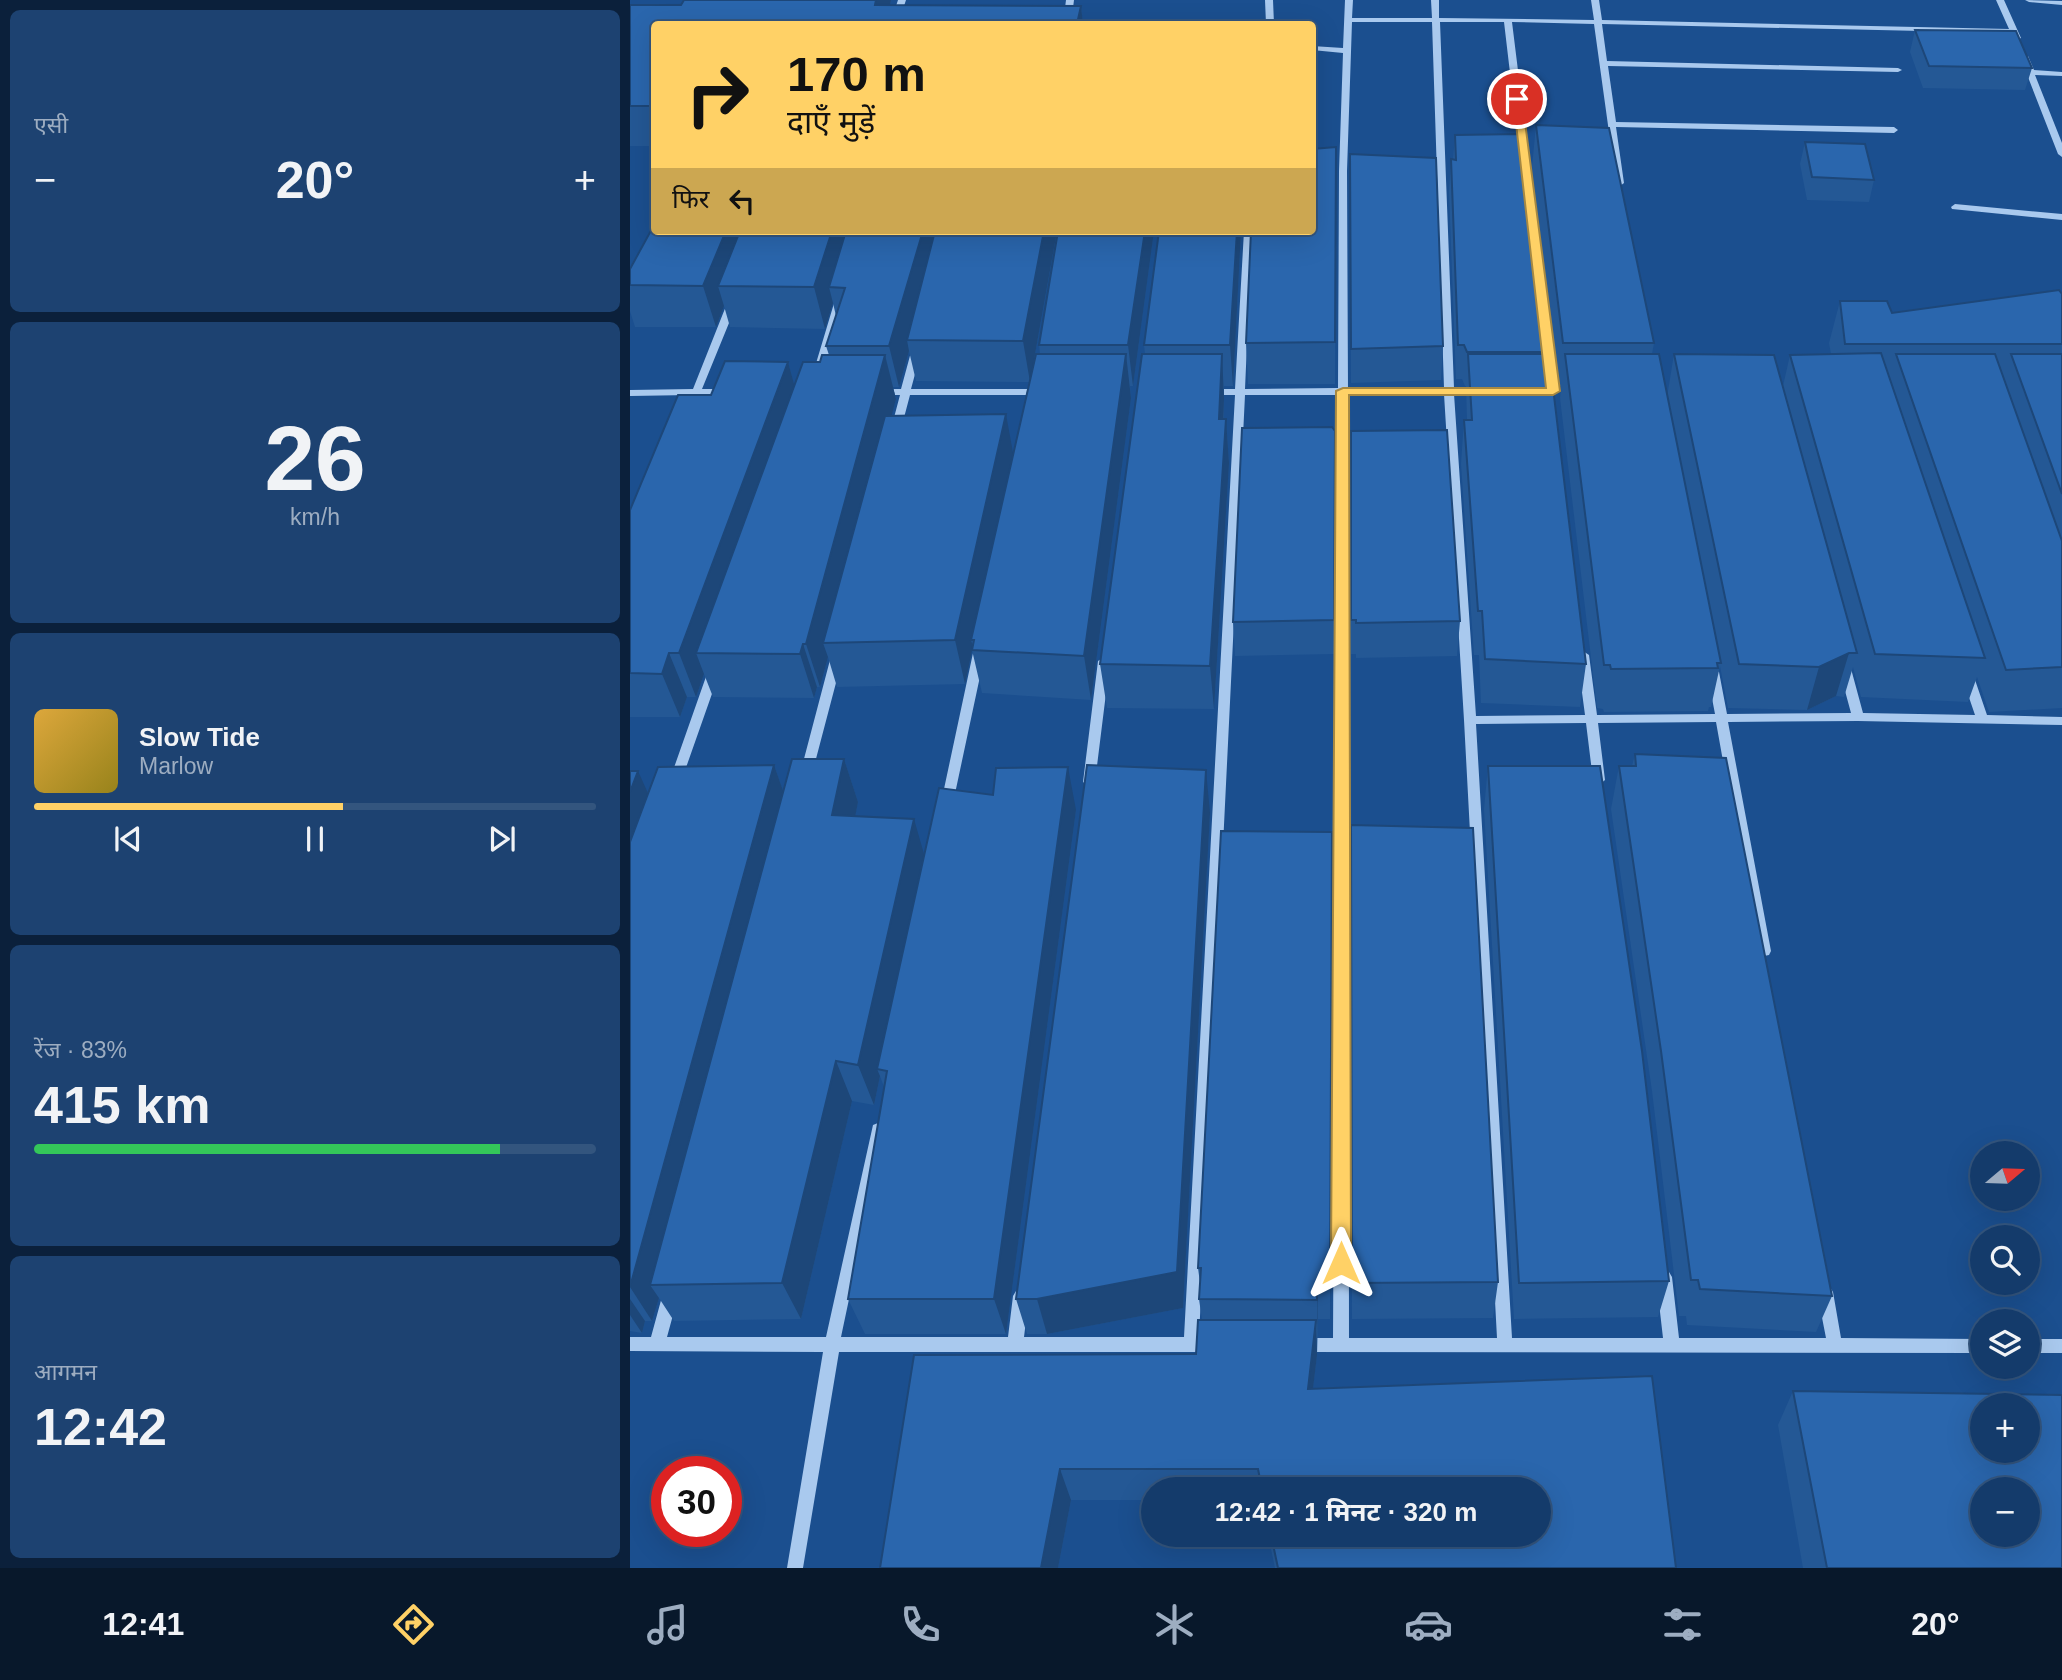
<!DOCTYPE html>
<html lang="hi">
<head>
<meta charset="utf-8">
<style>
  body { margin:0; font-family:Arial,"Noto Sans Devanagari",sans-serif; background:#1d4271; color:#f1f3f6; height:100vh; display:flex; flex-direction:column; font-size:26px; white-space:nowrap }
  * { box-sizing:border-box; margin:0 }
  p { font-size:23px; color:#9dadc1 }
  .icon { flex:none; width:38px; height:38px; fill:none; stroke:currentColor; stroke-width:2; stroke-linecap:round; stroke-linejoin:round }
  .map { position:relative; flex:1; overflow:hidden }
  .sheet { display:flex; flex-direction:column; gap:10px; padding:10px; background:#0b203b; width:630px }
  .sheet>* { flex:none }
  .banner { position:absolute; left:21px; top:21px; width:665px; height:214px; border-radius:7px; box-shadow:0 7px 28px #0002,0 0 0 2px #33557e; background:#ffd166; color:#111; overflow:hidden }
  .needle { width:46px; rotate:71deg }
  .fabs { position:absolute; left:1340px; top:1141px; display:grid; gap:14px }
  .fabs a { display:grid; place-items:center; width:70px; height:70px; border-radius:50%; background:#143b6b; box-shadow:0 7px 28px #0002,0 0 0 2px #33557e; font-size:35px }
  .speed { position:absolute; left:21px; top:1456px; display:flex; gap:14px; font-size:35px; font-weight:700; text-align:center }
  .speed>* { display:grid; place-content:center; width:91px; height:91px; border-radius:50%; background:#143b6b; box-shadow:0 7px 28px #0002,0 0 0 2px #33557e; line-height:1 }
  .speed .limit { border:10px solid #d22; background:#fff; color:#111 }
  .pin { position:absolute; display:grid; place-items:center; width:60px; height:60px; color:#fff; margin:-30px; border:4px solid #fff; border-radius:50%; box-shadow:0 2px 7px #0007 }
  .me { position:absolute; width:77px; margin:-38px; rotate:0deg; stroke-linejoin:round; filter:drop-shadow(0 0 5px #0008) }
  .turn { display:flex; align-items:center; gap:24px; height:147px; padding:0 21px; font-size:32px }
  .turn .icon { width:91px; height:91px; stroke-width:2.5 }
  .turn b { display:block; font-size:49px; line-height:60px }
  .then { display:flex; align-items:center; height:66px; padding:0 21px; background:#0003; gap:14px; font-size:26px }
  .big { font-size:52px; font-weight:700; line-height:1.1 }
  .sheet .card { flex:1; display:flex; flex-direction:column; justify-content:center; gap:10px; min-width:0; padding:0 24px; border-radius:10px; background:#1d4271 }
  .sheet .dial { align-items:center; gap:0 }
  .dial b { font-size:91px; line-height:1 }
  .song { display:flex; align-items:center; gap:21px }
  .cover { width:84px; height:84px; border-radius:10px; background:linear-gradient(135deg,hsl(40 70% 55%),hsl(50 70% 35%)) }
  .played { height:7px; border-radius:4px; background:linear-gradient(90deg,#ffd166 55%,#33557e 55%) }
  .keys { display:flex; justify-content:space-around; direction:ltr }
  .heat { display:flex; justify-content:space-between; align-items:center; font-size:38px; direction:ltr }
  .charge { height:10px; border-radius:5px; background:linear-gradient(90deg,#34c759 83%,#33557e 0) }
  .trip { position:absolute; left:511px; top:1477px; width:410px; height:70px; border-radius:35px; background:#143b6b; box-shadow:0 7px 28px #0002,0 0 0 2px #33557e; font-weight:700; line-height:70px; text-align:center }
  .tab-bar { display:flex; height:112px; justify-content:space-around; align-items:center; background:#08182b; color:#9dadc1 }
  .tab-bar .icon { width:49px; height:49px }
  .tab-bar .on { color:#ffd166 }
  .tab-bar b { font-size:32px; color:#f1f3f6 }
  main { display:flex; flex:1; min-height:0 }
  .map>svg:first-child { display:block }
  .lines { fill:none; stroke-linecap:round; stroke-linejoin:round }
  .minor { fill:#a9c9ee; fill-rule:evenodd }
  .wall { fill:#245895; fill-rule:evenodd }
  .shaded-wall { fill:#1d4779 }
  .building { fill:#2a66ad; stroke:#1d4779; stroke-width:2; fill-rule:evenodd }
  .route { fill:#ffd166; stroke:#a68842; stroke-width:2 }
</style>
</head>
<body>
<main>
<section class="sheet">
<div class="card"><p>एसी</p>
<div class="heat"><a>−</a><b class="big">20°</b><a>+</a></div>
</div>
<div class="card dial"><b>26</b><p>km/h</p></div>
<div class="card">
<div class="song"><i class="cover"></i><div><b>Slow Tide</b><p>Marlow</p></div></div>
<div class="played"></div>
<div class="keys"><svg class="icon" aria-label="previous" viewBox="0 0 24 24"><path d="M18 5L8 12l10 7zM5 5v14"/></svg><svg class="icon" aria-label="pause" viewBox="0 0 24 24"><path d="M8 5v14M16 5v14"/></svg><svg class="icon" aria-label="next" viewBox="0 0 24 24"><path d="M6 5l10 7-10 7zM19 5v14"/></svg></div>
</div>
<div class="card"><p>रेंज · 83%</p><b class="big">415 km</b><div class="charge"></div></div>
<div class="card"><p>आगमन</p><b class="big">12:42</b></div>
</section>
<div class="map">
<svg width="1432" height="1568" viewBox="0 0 1432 1568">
  <rect width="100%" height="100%" fill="#1b4f8f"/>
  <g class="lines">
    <path class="minor" d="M268 0H276L268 24H260Z
      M436 0H444L441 24H433Z
      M635 0H643L644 24H636Z
      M715 0H723L722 18H802L801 0H809V18L964 20 961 0H969L972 20 1379 29 1366 0H1374L1391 38 1387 40H1384L1381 33 972 24 977 61 1268 68 1272 70 1268 72 978 66 986 122 1264 127 1268 130 1264 133 986 127 994 183 990 186 986 183 964 24 882 22 925 370 920 373 915 370 874 22H810L824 388H850L855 391 850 394H824L846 716 955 715 947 655 953 651 959 655 967 715 1085 714 1077 672 1083 668 1089 672 1097 714 1221 713 1208 665 1214 661 1220 665 1233 713 1345 715 1331 674 1337 670 1343 674 1357 715 1432 717V725L1228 721 1098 722 1141 951 1139 955 1134 956 1129 955 1127 951 1086 722 968 723 975 780 969 785 963 780 956 723 846 724 882 1338H1033L1026 1277 1029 1272 1034 1270 1039 1272 1042 1277 1049 1338H1196L1187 1292 1190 1287 1195 1285 1200 1287 1203 1292 1211 1338 1353 1339V1353L672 1352 666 1350 664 1345 666 1340 672 1338H703L708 395H615L569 1337 587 1340 589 1345 587 1350 581 1352H209L173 1568H157L193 1352 0 1351V1337H21L33 1293 36 1288 41 1286 46 1288 49 1293 37 1337H196L243 1125 248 1123 253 1125 255 1129 211 1337H378L383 1296 386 1291 391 1289 396 1291 399 1296 394 1337H554L605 395H578L573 392 578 389H605L614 231H622L615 389 708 388 709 171 713 53 682 50V46L713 48ZM722 22H802L814 388H718L717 171ZM814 394 834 720 867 1338H719L718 395Z
      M1395 0 1432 1V5L1399 2Z
      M1392 56H1398L1404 70 1432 72V76L1405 75 1432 143V157L1428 154 1396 72Z
      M1325 204 1432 214V220L1322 209 1321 207Z
      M210 297 215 300 194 370 189 373 186 372 184 370 205 300Z
      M103 298 108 301 72 389H98L102 390V394L70 395 68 400H60V395L0 396V390L63 389 98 301Z
      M286 349 291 352 281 389H413L418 392 413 395H280L271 429 266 432 262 431 261 429 270 395H249L244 392 249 389H271L281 352Z
      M349 649 355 653 323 803 321 806H313L311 803 343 653Z
      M206 656 212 660 182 774 176 779 170 774 200 660Z
      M474 657 480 661 465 782 459 787 453 782 468 661Z
      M84 667 90 671 52 779 50 782H42L40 779 78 671Z
      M1398 1339H1432V1353H1398Z"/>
  </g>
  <path class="wall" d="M261 0 260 5 451 6 453 24H24V146H0V5Z
    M1285 30 1402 68 1395 90 1293 88 1280 52Z
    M906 125 1024 343 1022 354 1037 397 1044 354 1153 386 1160 355 1201 354 1199 343 1210 301 1262 313 1432 294V708L1359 712 1347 677 1338 702 1231 697 1223 667 1214 697 1206 696 1177 710 1098 708 1090 666 1081 707H1079L1078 711 974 712 973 709 967 708 930 398 931 386H928L902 167Z
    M825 135 916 352 956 664 950 707 851 703 849 655H844L831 464 834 420H837L836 386H835L832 379H826L819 192 821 159 823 160Z
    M1175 142 1244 180 1239 202 1177 200 1170 164Z
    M706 147 705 384H618L616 343Z
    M720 154 813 346 811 380 721 383Z
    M427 231 400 382 410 354 409 345 524 231 503 386H500L501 398 461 700 352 693 342 650 335 684 207 687 198 657 190 687H187L184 698 83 697 74 674 66 697H57L50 717H0V510L81 395 158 362 164 386 199 355 196 346 206 316 203 303 195 329 100 327 94 306 86 327H5L0 311V269ZM279 351 286 381 399 382 383 455 261 416 266 399 263 387H269Z
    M611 231 603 386H594V419H596L599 463 584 709 477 708 470 664 515 354 514 345Z
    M705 431 704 654 605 656 603 622Z
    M721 431 830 621 827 656 726 658V654H721Z
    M1005 754 1202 1296 1186 1332 1057 1325 1056 1316H1049L1022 1091 981 809 989 766H1002Z
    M214 759 228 802 225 816 294 854 446 810 376 1334H235L218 1299 254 1087 250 1076 244 1105 222 1101 171 1319 44 1321 29 1298 22 1321H15L12 1333 0 1331V771L18 793 144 765 153 791Z
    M858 766 1039 1281 1028 1317 884 1319 854 809Z
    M580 813 553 1308 417 1334H397L386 1299Z
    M721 825 868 1282 863 1318 722 1319Z
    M591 831 702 832 700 1319H688L687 1355 683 1388 1022 1376 1046 1568H645L638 1535H908V1489H523V1500H441L428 1568H250L284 1355 566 1354 568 1320H572L569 1299 570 1283 568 1268Z
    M1163 1391 1432 1568H1173L1148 1425Z"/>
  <path class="shaded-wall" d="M246 0H261L256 24 245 5Z
    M451 6 453 24H447Z
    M96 231H124L88 286 94 306 86 327 73 286Z
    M202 231H225L199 287 203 303 195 329 184 287Z
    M293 231H312L277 340 279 351 269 387 259 346Z
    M414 231H427L400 382 393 341Z
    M515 231H524L503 386 498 345Z
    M607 231H611L603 386 600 345Z
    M496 354 501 398 461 700 454 656Z
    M592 354 594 398 592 463 589 419Z
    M255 355 266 399 201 643H193L198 657 190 687 176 644Z
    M158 362 170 406 66 653 74 674 66 697 49 653Z
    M376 414 384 458 341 640 343 646 335 684 325 640Z
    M596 419 599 463 584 709 580 666Z
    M173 644 187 687 184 698 170 654Z
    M39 653 57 697 50 717 32 674Z
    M1219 653 1206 696 1177 710 1189 667Z
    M214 759 228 802 217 858 202 815Z
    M144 765 158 805 20 1285 29 1298 22 1321 0 1287Z
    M438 767 446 810 376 1334 364 1299Z
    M576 770 580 813 553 1308 417 1334 407 1299Z
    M8 771 26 811 0 883V792Z
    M284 819 296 861 247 1069 250 1076 244 1105 228 1065Z
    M702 832 703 875 700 1319V1283Z
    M206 1061 222 1101 171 1319 152 1283Z
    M687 1283 688 1319V1335L687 1300Z
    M0 1299 15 1321 12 1333 0 1315Z
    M686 1320 687 1355 679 1422 678 1389Z
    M430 1469 441 1500 428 1568H411Z"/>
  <path class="building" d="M54 0H246L245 5 451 6 447 24H24V106H0V5H51Z
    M1285 30 1386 31 1402 68 1299 66Z
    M906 125 979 128 1024 343H933Z
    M891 134 916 352H837L834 345H828L821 159 826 160 825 135Z
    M1175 142 1235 144 1244 180 1182 177Z
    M706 147 705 342 616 343 621 231H682V149Z
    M720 154 806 158 813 346 721 349Z
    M24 225V231H96L73 286 0 285V269Z
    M110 231H202L184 287 88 286Z
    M216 231H293L259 346H196L215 288 199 287Z
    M305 231H414L393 341 277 340Z
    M428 231H515L498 345H409Z
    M529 231H607L600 345H514Z
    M1429 290 1432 294V344H1215L1210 301H1257L1262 313Z
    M1251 353 1355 658 1245 654 1160 355Z
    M406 354H496L454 656 342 650 344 640H341Z
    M512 354H592L589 419H596L580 666 470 664Z
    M838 354H919L956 664 855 659 852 611H848L834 420H842Z
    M935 354H1029L1091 663H1087L1088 668 981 669 980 665H974Z
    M1044 354 1144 355 1227 653H1219L1189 667 1109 664Z
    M1266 354H1365L1432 541V667L1376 670Z
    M1381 354H1432V494Z
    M192 355H255L176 644H173L170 654 66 653 173 362H190Z
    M95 361 158 362 49 653H39L32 674 0 673V510L48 395H81Z
    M376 414 325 640 193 643 255 416Z
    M702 427 705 431 704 620 603 622 612 428Z
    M817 430 830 621 726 623V620H721V431Z
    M1005 754 1096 758 1202 1296 1070 1289 1068 1280H1061L1031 1051 989 766H1006Z
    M162 759H214L202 815 284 819 228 1065 206 1061 152 1283 20 1285Z
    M144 765 0 1287V842L28 767Z
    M457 765 576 770 547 1272 407 1299H386Z
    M858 766H970L1012 1051 1039 1281 889 1283Z
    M438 767 364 1299H218L257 1071 247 1069 309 788 363 795 366 768Z
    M0 771H8L0 792Z
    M721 825 843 828 868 1282 722 1283Z
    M591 831 702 832 700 1283H687V1300L569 1299 571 1268H568Z
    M568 1320H686L678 1389 1022 1376 1046 1568H648L641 1535H908V1489H632L628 1469H430L411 1568H250L284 1355 566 1354Z
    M1163 1391 1432 1395V1568H1197ZM1353 1405H1398V1451H1353ZM1353 1489H1398V1535H1353Z"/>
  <path class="route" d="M883 97 892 99 930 391 923 395H719L721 1263 718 1270 711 1272 704 1270 701 1263 706 391 713 388H916Z"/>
</svg>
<div class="fabs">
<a><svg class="needle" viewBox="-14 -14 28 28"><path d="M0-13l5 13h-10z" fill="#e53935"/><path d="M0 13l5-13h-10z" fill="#9dadc1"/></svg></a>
<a><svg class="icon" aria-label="search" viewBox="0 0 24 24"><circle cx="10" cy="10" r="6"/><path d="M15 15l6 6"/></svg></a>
<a><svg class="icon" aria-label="layers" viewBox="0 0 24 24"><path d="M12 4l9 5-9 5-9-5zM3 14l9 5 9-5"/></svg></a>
<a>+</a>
<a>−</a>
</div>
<div class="speed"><div class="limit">30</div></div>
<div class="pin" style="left:887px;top:99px;background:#d93025"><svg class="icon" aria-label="arrive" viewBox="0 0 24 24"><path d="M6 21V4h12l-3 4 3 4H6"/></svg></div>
<svg class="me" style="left:711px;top:1263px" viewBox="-20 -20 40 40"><path d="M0-17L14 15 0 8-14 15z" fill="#ffd166" stroke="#fff" stroke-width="4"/></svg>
<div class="trip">12:42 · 1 मिनट · 320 m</div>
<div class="banner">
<div class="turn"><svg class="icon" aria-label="right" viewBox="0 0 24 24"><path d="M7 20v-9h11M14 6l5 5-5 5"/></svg><div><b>170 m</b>दाएँ मुड़ें</div></div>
<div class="then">फिर<svg class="icon" aria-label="left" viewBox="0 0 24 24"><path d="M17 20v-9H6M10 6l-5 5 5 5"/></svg></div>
</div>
</div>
</main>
<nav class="tab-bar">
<b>12:41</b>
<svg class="icon on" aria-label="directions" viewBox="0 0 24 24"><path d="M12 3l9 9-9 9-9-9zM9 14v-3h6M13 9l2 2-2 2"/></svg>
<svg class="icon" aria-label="music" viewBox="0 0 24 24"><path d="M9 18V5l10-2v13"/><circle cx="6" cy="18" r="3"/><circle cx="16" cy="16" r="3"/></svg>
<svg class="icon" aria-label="phone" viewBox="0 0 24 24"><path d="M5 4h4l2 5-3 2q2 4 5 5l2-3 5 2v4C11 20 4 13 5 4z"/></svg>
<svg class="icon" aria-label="climate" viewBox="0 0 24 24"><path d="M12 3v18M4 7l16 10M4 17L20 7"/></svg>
<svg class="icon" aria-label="car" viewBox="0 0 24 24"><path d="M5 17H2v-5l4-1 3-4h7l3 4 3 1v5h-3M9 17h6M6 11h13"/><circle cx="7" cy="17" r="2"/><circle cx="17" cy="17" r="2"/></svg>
<svg class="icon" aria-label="filters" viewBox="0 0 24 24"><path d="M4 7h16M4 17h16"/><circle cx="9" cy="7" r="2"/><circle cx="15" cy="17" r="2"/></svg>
<b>20°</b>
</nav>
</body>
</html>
